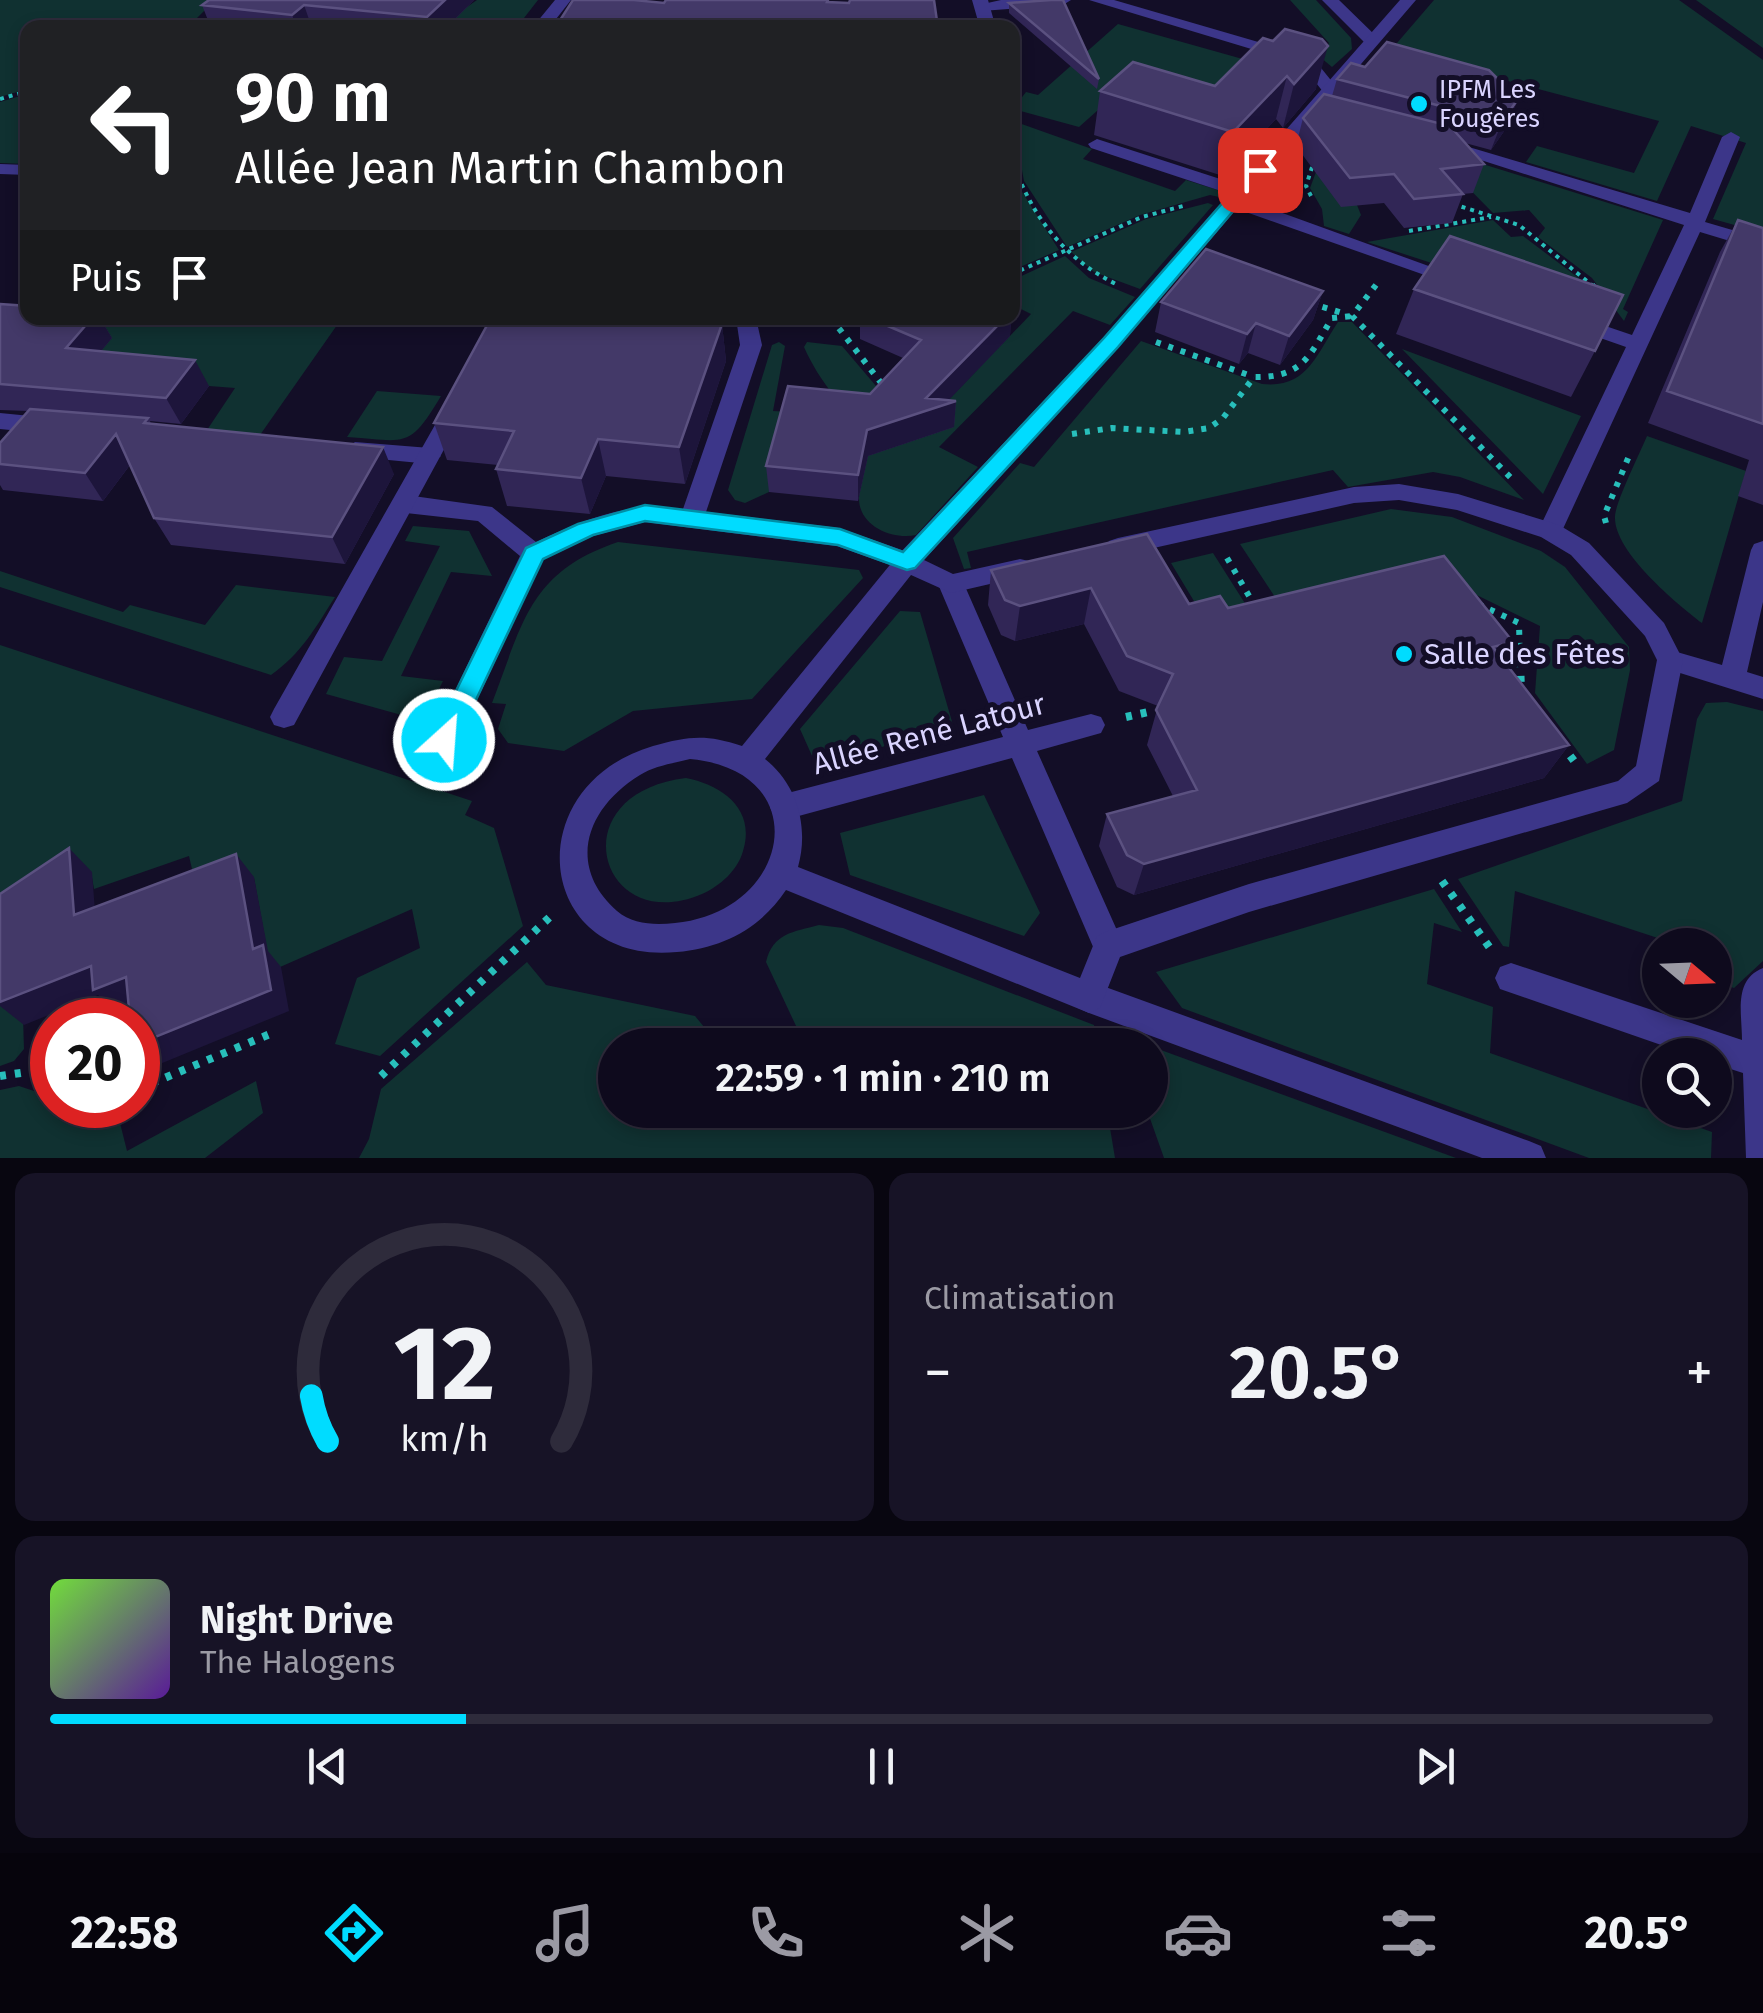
<!DOCTYPE html>
<html lang="fr">
<head>
<meta charset="utf-8">
<style>
  body { margin:0; font-family:"Fira Sans",sans-serif; background:#171326; color:#f1f3f6; height:100vh; display:flex; flex-direction:column; font-size:38px; white-space:nowrap }
  * { box-sizing:border-box; margin:0 }
  p { font-size:32px; color:#9b9aa4 }
  .icon { flex:none; width:55px; height:55px; fill:none; stroke:currentColor; stroke-width:2; stroke-linecap:round; stroke-linejoin:round }
  .map { position:relative; height:1158px; overflow:hidden }
  .panel { display:flex; flex-direction:column; gap:15px; padding:15px; background:#080610; flex:1 }
  .panel>* { flex:none }
  .top-card { position:absolute; left:20px; top:20px; width:1000px; height:305px; border-radius:20px; box-shadow:0 5px 15px #0003,0 0 0 2px #2e2b3b; background:#202124; color:#fff; overflow:hidden }
  .needle { width:65px; rotate:109deg }
  .buttons { position:absolute; left:1642px; top:928px; display:grid; gap:20px }
  .buttons a { display:grid; place-items:center; width:90px; height:90px; border-radius:50%; background:#0e0a1d; box-shadow:0 5px 15px #0003,0 0 0 2px #2e2b3b; font-size:50px }
  .speed { position:absolute; left:30px; top:998px; display:flex; gap:20px; font-size:50px; font-weight:700; text-align:center }
  .speed>* { display:grid; place-content:center; width:130px; height:130px; border-radius:50%; background:#0e0a1d; box-shadow:0 5px 15px #0003,0 0 0 2px #2e2b3b; line-height:1 }
  .speed .limit { border:15px solid #d22; background:#fff; color:#111 }
  .pin { position:absolute; display:grid; place-items:center; width:85px; height:85px; color:#fff; margin:-42px; border-radius:20px; box-shadow:0 5px 15px #0006 }
  .me { position:absolute; width:110px; margin:-55px; rotate:26deg; stroke-linejoin:round; filter:drop-shadow(0 0 8px #0008) }
  .turn { display:flex; align-items:center; gap:35px; height:210px; padding:0 50px; font-size:45px }
  .turn .icon { width:130px; height:130px; stroke-width:2.5 }
  .turn b { display:block; font-size:70px; line-height:85px }
  .then { display:flex; align-items:center; height:95px; padding:0 50px; background:#0003; gap:20px; font-size:38px }
  .big { font-size:75px; font-weight:600; line-height:1.1 }
  .panel .card { flex:1; display:flex; flex-direction:column; justify-content:center; gap:15px; min-width:0; padding:0 35px; border-radius:20px; background:#171326 }
  .panel .dial { align-items:center; gap:0 }
  .dial svg { height:260px; overflow:visible; fill:none; stroke:#2e2b3b; stroke-width:7; stroke-linecap:round; text-anchor:middle }
  .dial text { fill:#f1f3f6; stroke:none }
  .song { display:flex; align-items:center; gap:30px }
  .cover { width:120px; height:120px; border-radius:15px; background:linear-gradient(135deg,hsl(100 70% 55%),hsl(270 70% 35%)) }
  .played { height:10px; border-radius:5px; background:linear-gradient(90deg,#00dcff 25%,#2e2b3b 25%) }
  .keys { display:flex; justify-content:space-around; direction:ltr }
  .heat { display:flex; justify-content:space-between; align-items:center; font-size:55px; direction:ltr }
  .panel .tiles { flex:1; display:grid; gap:15px; grid-template-columns:1fr 1fr }
  .card:last-child { grid-column:span 2 }
  .trip { position:absolute; left:598px; top:1028px; width:570px; height:100px; border-radius:50px; background:#0e0a1d; box-shadow:0 5px 15px #0003,0 0 0 2px #2e2b3b; font-weight:600; line-height:100px; text-align:center }
  .tabs { display:flex; height:160px; justify-content:space-around; align-items:center; background:#06040c; color:#9b9aa4 }
  .tabs .icon { width:70px; height:70px }
  .tabs .selected { color:#00dcff }
  .tabs b { font-size:45px; color:#f1f3f6 }
  .map>svg:first-child { display:block }
  .green { fill:#103131 }
  .lines { fill:none; stroke-linecap:round; stroke-linejoin:round }
  .path-far2 { stroke:#28bfbb; stroke-width:4; stroke-dasharray:4 5; stroke-linecap:butt }
  .path-far1 { stroke:#28bfbb; stroke-width:6; stroke-dasharray:5 8; stroke-linecap:butt }
  .path { stroke:#28bfbb; stroke-width:8; stroke-dasharray:6 9; stroke-linecap:butt }
  .lane { fill:#3c3689; fill-rule:evenodd }
  .street { fill:#3c3689; fill-rule:evenodd }
  .wall { fill:#312656 }
  .shaded-wall { fill:#1d153b }
  .building { fill:#433968; stroke:#5b5180; stroke-width:2.5 }
  .route { fill:#00dcff; stroke:#008fa6; stroke-width:2.5 }
  .poi-dot { fill:#00dcff; stroke:#130e27; stroke-width:4 }
  .labels { text-anchor:middle; dominant-baseline:central; stroke-width:10; stroke-linejoin:round; paint-order:stroke }
  .far-poi-label { font-size:25px; fill:#dad4ff; stroke:#130e27; text-anchor:start }
  .poi-label { font-size:30px; fill:#dad4ff; stroke:#130e27; text-anchor:start }
  .street-label { font-size:30px; fill:#dad4ff; stroke:#130e27 }
</style>
</head>
<body>
<div class="map">
<svg width="1763" height="1158" viewBox="0 0 1763 1158">
  <rect width="100%" height="100%" fill="#130e27"/>
  <path class="green" d="M0 0H215L188 27 28 28 27 89 0 97Z
    M477 0H538L517 27 437 28Z
    M1290 0H1316L1351 38 1352 49 1332 67 1320 57 1329 43Z
    M1434 0H1679L1763 60V233L1713 219 1746 143 1691 126 1657 201 1526 162 1537 146 1634 173 1659 121 1391 50Z
    M1696 0H1763V48Z
    M1118 24 1275 68 1263 84 1107 102 1079 127 1013 109 1026 92 1038 95Z
    M27 94V164L0 163V102Z
    M1013 121 1092 149 1083 159 1175 191 1186 180 1224 192 1219 197 1210 195 1140 215 1067 247 1024 181Z
    M1428 147 1663 220 1623 309 1628 312 1624 321 1592 278 1538 237 1545 228 1529 210 1493 213Z
    M1316 172 1357 205 1361 215 1349 234 1324 226 1322 209 1310 188Z
    M1012 176 1059 250 1013 270H1012Z
    M1208 203 1213 205 1140 289 1094 272 1071 252 1146 219Z
    M1493 220 1511 237 1523 236 1584 282 1610 321 1367 242Z
    M1065 256 1089 278 1135 297 1110 325 1073 311 939 447 978 467 916 535C892 540 858 526 859 497 860 477 868 455 873 435 844 410 820 383 804 347L807 342 842 346 910 426 935 414 1031 314 1013 305V280Z
    M110 318H342L260 435 207 430 235 388 209 386 94 360 92 337Z
    M1338 322H1352L1524 500 1460 477 1433 472 1348 487 1333 470 967 552 971 568 964 569 953 538 1020 463 1034 467 1141 341 1262 384C1307 389 1316 355 1338 322Z
    M779 342 785 346 773 411 790 412 769 492 745 503 735 500 728 490 772 345Z
    M1402 349 1581 416 1543 494Z
    M377 391 441 396C409 450 406 441 347 437Z
    M1647 436 1746 471 1702 623C1676 603 1613 551 1615 516 1616 501 1640 453 1647 436Z
    M1391 509 1452 517 1541 551 1565 567 1629 647 1630 670 1614 750 1587 764 1535 693 1540 626 1438 576 1279 603 1240 544Z
    M413 526 469 531 492 576 451 572 401 676 443 681 423 721 326 694 344 657 382 661 440 546 405 541Z
    M618 542 859 570 863 578 752 699 633 711 564 751 508 743 498 729 506 704 492 703C523 623 529 572 618 542Z
    M1213 553 1253 616 1209 626 1171 563Z
    M0 571 123 612 130 605 205 625 236 585 335 597C316 627 301 654 271 675L0 587Z
    M900 611 920 612 953 725 817 767 800 729Z
    M0 645 472 801 465 815 494 828 523 926 380 1056 335 1044 357 978 420 948 412 909 271 971 254 878 199 899 189 856 94 889 91 872 20 920 24 1049 14 1061 0 1066Z
    M1727 702 1763 711V961L1734 988 1715 981V945H1679L1515 891 1509 947 1503 946 1458 879 1682 801 1697 719 1706 703Z
    M686 778C722 785 756 809 743 851 738 870 720 886 702 894 600 938 557 794 686 778Z
    M984 795 1040 913 1024 936 850 875 840 833Z
    M1434 889 1462 932 1434 923 1427 984 1493 1007 1490 1053 1712 1132 1711 1158H1589L1182 1008 1156 972Z
    M819 925 843 928 1094 1025 1097 1045H805L766 962C773 933 793 932 819 925Z
    M527 962 546 985 695 1016 719 1045H615V1110H772L787 1128 838 1119 835 1110H1107L1115 1158H359L369 1139 381 1089Z
    M1150 1046 1456 1158H1164L1147 1110Z
    M256 1081 263 1113 205 1158H0V1090L19 1086 52 1097V1105H75L119 1119 127 1151Z"/>
  <g class="lines">
    <path class="path-far2" d="M462 24 496 28
      M0 99 28 91
      M1012 159C1030 214 1063 258 1116 284
      M1311 196 1306 186 1314 161
      M1453 204 1519 225 1594 287
      M1409 231 1491 217
      M1012 274 1142 217 1183 206"/>
    <path class="path-far1" d="M1376 285 1352 316 1515 482
      M1592 285 1597 291
      M1310 303 1346 314
      M831 318 885 388
      M1156 342 1254 377
      M1072 434 1112 428 1183 432 1209 428 1223 418 1254 377C1303 378 1310 355 1332 318L1352 316
      M1606 523 1604 516 1629 456
      M1227 558 1256 608
      M1478 604 1519 623 1520 663"/>
    <path class="path" d="M1520 661 1521 691
      M1126 717 1153 711
      M1561 744 1578 766
      M1442 881 1490 948
      M0 1076 34 1071 52 1074
      M381 1076 552 915
      M138 1089 270 1034"/>
    <path class="lane" d="M1001 0H1071L1063 5 982 11 974 6Z
      M1089 0H1114L1313 58 1338 89 1324 93 1301 64Z
      M1322 0H1339L1378 38V44H1366Z
      M1731 132 1740 137 1705 222 1763 239V251L1700 232 1562 531 1559 537H1541L1538 531 1626 347 1566 326 1563 321 1573 315 1632 335 1684 225 1437 146 1446 141 1452 142 1690 213 1722 137Z
      M1097 139 1248 188V196L1241 198 1470 281 1460 287 1453 285 1226 205 1224 201 1233 195 1091 148 1088 144Z
      M0 164 28 165V175L0 174Z
      M736 318H756L762 345 706 512 839 528 916 555 919 562 916 569 907 571 837 546 645 522 593 536 543 559 443 773 433 777 423 773 419 765 520 556 478 521 406 513 394 504 398 498 406 495 492 507 536 542C589 518 625 502 683 509L740 345Z
      M0 413 51 418 62 426 51 434 0 429Z
      M355 442 430 448 441 456 430 464 347 456 344 450Z
      M1763 541V602L1747 672 1763 677V699L1661 667 1657 660 1661 653 1670 650 1722 665 1751 550 1754 544Z
      M951 575 960 577 964 584 1028 730 1091 714 1101 717 1105 725 1101 733 1037 751 1124 946 1119 956 1108 961 1097 956 1012 758 784 820 774 816 770 807 774 798 784 794 1003 737 938 584 942 577Z
      M1511 963 1742 1040C1742 1013 1733 980 1763 968V1158H1746L1743 1073 1715 1064V1055H1690L1500 989 1495 978 1500 967Z
      M1089 981 1529 1141 1541 1146 1546 1158H1482L1089 1013 1078 1008 1073 997 1078 986Z"/>
    <path class="street" d="M555 0H571L549 28H532Z
      M972 0H988L996 28H980Z
      M1400 0H1416L1118 347 924 560 953 574 1020 559 1029 561 1032 568 1029 575 951 593 911 575 765 759C798 785 809 828 798 867L1080 978 1097 936 1108 931 1249 884 1618 781 1636 766 1657 660 1645 636 1571 555 1541 537 1457 510 1399 500 1354 503 1118 556 1109 553 1106 547 1109 541 1118 538 1354 487 1399 484 1458 494 1559 525 1589 543 1664 623 1683 660 1659 781 1627 803 1249 912 1120 957 1100 1008 1089 1013 786 890C760 929 722 948 677 952 535 966 516 786 653 746 689 736 706 734 742 746L898 555 1104 337ZM690 759C818 771 791 912 675 923 656 925 633 925 617 911 566 866 586 808 640 775 654 766 674 763 690 759Z
      M455 402 466 409 294 725 284 728 274 725 270 717 274 709 444 409Z"/>
  </g>
  <path class="wall" d="M474 0 446 28H211L202 5Z
    M1009 3 1099 79 1097 89 1009 13Z
    M1263 38 1316 89 1283 128 1276 119 1223 176 1094 135 1100 91 1215 86Z
    M1365 67 1518 99 1507 127 1491 150 1465 143 1484 164 1473 193 1463 194 1452 223 1404 228 1384 203 1341 207 1296 146 1303 118 1332 96 1337 79Z
    M1738 220 1763 228V505L1738 496 1749 460 1648 423 1720 252Z
    M1414 289 1595 351 1571 397 1396 334Z
    M1323 291 1313 320 1280 365 1248 353 1239 364 1155 332 1161 302Z
    M0 304 28 318H100L112 338 101 351 209 386 181 424 150 421 151 424 394 474 345 564 171 545 154 518 130 465 103 501 3 490 0 485V443L28 411 0 410Z
    M860 318H1011L1010 336 948 400 956 401 954 427 868 456 858 501 769 492 766 466 870 394 903 358 860 339Z
    M722 324 726 361 685 484 606 476 590 514 507 506 496 469 498 465 447 460 434 423Z
    M991 570 1189 604 1513 642 1503 660 1569 745 1544 778 1134 895 1117 887 1099 846 1107 814 1173 796 1147 745 1158 706 1119 691 1084 624 1015 641 1001 635 988 605Z"/>
  <path class="shaded-wall" d="M445 0H474L446 28H430L427 17Z
    M304 5 312 28H297L292 15Z
    M1328 46 1316 89 1283 128 1294 84Z
    M1287 76 1276 119 1223 176 1233 132Z
    M1518 99 1507 127 1491 150 1502 122Z
    M1323 291 1313 320 1280 365 1289 336Z
    M92 318H100L112 338 82 374 66 348Z
    M1005 318H1011L1010 336 944 405 956 401 954 427 868 456 858 501V475L867 430 926 398Z
    M1256 323 1248 353 1239 364 1247 334Z
    M722 324 726 361 685 484 679 447Z
    M195 360 209 386 181 424 166 398Z
    M116 434 132 462 103 501 85 473Z
    M598 439 606 476 590 514 581 478Z
    M383 447 394 474 345 564 332 537Z
    M1091 588 1084 624 1015 641 1020 606Z
    M1513 642 1492 677 1493 647Z
    M1569 745 1544 778 1134 895 1144 864Z
    M69 848 92 872 97 938 74 915Z
    M236 854 254 877 268 951 281 967 289 1011 155 1066 138 1050V1044Z
    M91 966 126 977 149 998 117 1012 98 995 24 1025 0 1006V1002Z"/>
  <path class="building" d="M209 0H445L427 17 304 5 292 15 202 5Z
    M573 0H634L664 3 666 0H828L827 2 849 3 850 0H934L938 28H555Z
    M1051 0H1063L1099 79 1009 3Z
    M1285 29 1322 39 1328 46 1294 84 1287 76 1233 132 1100 91 1133 62 1215 86 1263 38 1273 41Z
    M1387 42 1489 70 1518 99 1502 122 1337 79 1351 63 1365 67Z
    M1324 94 1450 126 1484 164 1441 169 1463 194 1414 199 1394 174 1350 178 1303 118Z
    M1738 220 1763 228V424L1667 391Z
    M1450 236 1623 295 1595 351 1414 289Z
    M1206 249 1323 291 1289 336 1256 323 1247 334 1161 302Z
    M0 304 28 306V318H92L66 348 195 360 166 398 0 384Z
    M491 318H646L722 324 679 447 598 439 581 478 496 469 514 431 434 423Z
    M869 318H1005L926 398 956 401 867 430 858 475 766 466 788 386 870 394 921 340Z
    M30 409 148 418 144 423 383 447 332 537 154 518 116 434 85 473 0 464V443Z
    M1147 534 1189 604 1220 596 1228 608 1444 556 1513 642 1493 647 1569 745 1144 864 1127 855 1107 814 1197 790 1156 710 1173 674 1127 656 1091 588 1020 606 1005 600 991 570Z
    M69 848 74 915 236 854 253 949 263 945 271 990 138 1044V1020H130L126 977 93 990 91 966 0 1002V894Z"/>
  <path class="route" d="M1254 167 1268 170 1118 347 915 568 907 570 838 545 645 521 593 535 543 559 453 748 444 751 436 748 432 740 526 548 578 524 645 505 840 529 903 552 1104 338Z"/>
  <g class="poi-dot">
    <circle cx="1419" cy="104" r="10"/>
    <circle cx="1404" cy="654" r="10"/>
  </g>
  <g class="labels">
    <g class="far-poi-label">
      <text x="1439" y="90">IPFM Les<tspan x="1439" dy="29">Fougères</tspan></text>
    </g>
    <g class="poi-label">
      <text x="1424" y="654">Salle des Fêtes</text>
    </g>
    <g class="street-label">
      <text transform="translate(929 734) rotate(-15)">Allée René Latour</text>
    </g>
  </g>
</svg>
<div class="buttons">
<a><svg class="needle" viewBox="-14 -14 28 28"><path d="M0-13l5 13h-10z" fill="#e53935"/><path d="M0 13l5-13h-10z" fill="#9b9aa4"/></svg></a>
<a><svg class="icon" aria-label="search" viewBox="0 0 24 24"><circle cx="10" cy="10" r="6"/><path d="M15 15l6 6"/></svg></a>
</div>
<div class="speed"><div class="limit">20</div></div>
<div class="pin" style="left:1260px;top:170px;background:#d93025"><svg class="icon" aria-label="arrive" viewBox="0 0 24 24"><path d="M6 21V4h12l-3 4 3 4H6"/></svg></div>
<svg class="me" style="left:444px;top:740px" viewBox="-20 -20 40 40"><circle r="17" fill="#00dcff" stroke="#fff" stroke-width="3"/><path d="M0-11L8 9 0 5-8 9z" fill="#fff"/></svg>
<div class="trip">22:59 · 1 min · 210 m</div>
<div class="top-card">
<div class="turn"><svg class="icon" aria-label="left" viewBox="0 0 24 24"><path d="M17 20v-9H6M10 6l-5 5 5 5"/></svg><div><b>90 m</b>Allée Jean Martin Chambon</div></div>
<div class="then">Puis<svg class="icon" aria-label="arrive" viewBox="0 0 24 24"><path d="M6 21V4h12l-3 4 3 4H6"/></svg></div>
</div>
</div>
<section class="panel">
<div class="tiles">
<div class="card dial"><svg viewBox="0 0 100 80">
<path d="M14 69A42 42 0 1 1 86 69"/>
<path d="M14 69A42 42 0 0 1 9 55" stroke="#00dcff"/>
<text x="50" y="56" font-size="32" font-weight="700">12</text>
<text x="50" y="72" font-size="11">km/h</text>
</svg></div>
<div class="card"><p>Climatisation</p>
<div class="heat"><a>−</a><b class="big">20.5°</b><a>+</a></div>
</div>
<div class="card">
<div class="song"><i class="cover"></i><div><b>Night Drive</b><p>The Halogens</p></div></div>
<div class="played"></div>
<div class="keys"><svg class="icon" aria-label="previous" viewBox="0 0 24 24"><path d="M18 5L8 12l10 7zM5 5v14"/></svg><svg class="icon" aria-label="pause" viewBox="0 0 24 24"><path d="M8 5v14M16 5v14"/></svg><svg class="icon" aria-label="next" viewBox="0 0 24 24"><path d="M6 5l10 7-10 7zM19 5v14"/></svg></div>
</div>
</div>
</section>
<nav class="tabs">
<b>22:58</b>
<svg class="icon selected" aria-label="directions" viewBox="0 0 24 24"><path d="M12 3l9 9-9 9-9-9zM9 14v-3h6M13 9l2 2-2 2"/></svg>
<svg class="icon" aria-label="music" viewBox="0 0 24 24"><path d="M9 18V5l10-2v13"/><circle cx="6" cy="18" r="3"/><circle cx="16" cy="16" r="3"/></svg>
<svg class="icon" aria-label="phone" viewBox="0 0 24 24"><path d="M5 4h4l2 5-3 2q2 4 5 5l2-3 5 2v4C11 20 4 13 5 4z"/></svg>
<svg class="icon" aria-label="climate" viewBox="0 0 24 24"><path d="M12 3v18M4 7l16 10M4 17L20 7"/></svg>
<svg class="icon" aria-label="car" viewBox="0 0 24 24"><path d="M5 17H2v-5l4-1 3-4h7l3 4 3 1v5h-3M9 17h6M6 11h13"/><circle cx="7" cy="17" r="2"/><circle cx="17" cy="17" r="2"/></svg>
<svg class="icon" aria-label="filters" viewBox="0 0 24 24"><path d="M4 7h16M4 17h16"/><circle cx="9" cy="7" r="2"/><circle cx="15" cy="17" r="2"/></svg>
<b>20.5°</b>
</nav>
</body>
</html>
